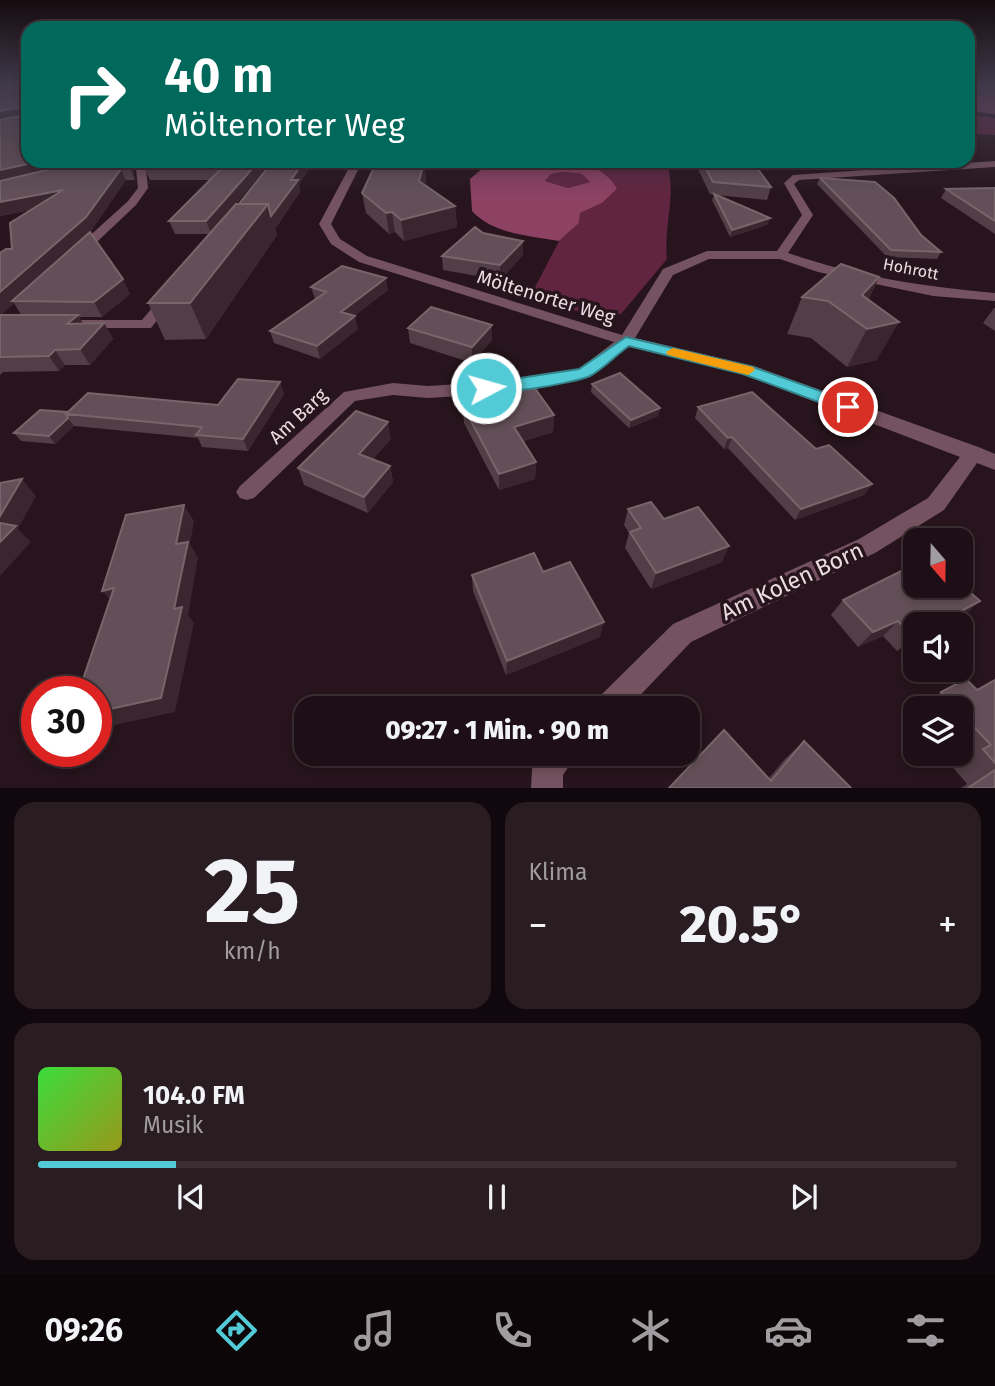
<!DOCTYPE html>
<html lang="de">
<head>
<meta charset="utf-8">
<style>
  body { margin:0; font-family:"Fira Sans",sans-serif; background:#2a1d22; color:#f1f3f6; height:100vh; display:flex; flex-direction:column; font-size:26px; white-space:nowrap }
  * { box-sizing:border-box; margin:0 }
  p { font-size:23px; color:#a09ca0 }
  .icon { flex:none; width:38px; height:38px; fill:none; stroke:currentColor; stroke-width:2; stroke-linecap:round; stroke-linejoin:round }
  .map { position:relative; height:788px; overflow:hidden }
  .panel { display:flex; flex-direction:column; gap:14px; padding:14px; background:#10080c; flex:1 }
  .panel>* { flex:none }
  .top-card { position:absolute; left:21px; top:21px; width:954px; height:147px; border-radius:21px; box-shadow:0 4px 10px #0003,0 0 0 2px #3b2f34; background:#00695c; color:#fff; overflow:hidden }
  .needle { width:46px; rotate:160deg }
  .buttons { position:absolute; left:903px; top:528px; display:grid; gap:14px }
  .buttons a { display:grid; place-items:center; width:70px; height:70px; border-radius:14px; background:#1d0f15; box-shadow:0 4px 10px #0003,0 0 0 2px #3b2f34; font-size:35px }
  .speed { position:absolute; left:21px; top:676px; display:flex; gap:14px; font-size:35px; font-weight:700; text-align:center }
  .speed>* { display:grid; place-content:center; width:91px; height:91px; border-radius:50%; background:#1d0f15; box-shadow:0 4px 10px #0003,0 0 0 2px #3b2f34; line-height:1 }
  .speed .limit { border:10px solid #d22; background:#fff; color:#111 }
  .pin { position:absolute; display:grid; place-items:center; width:60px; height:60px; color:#fff; margin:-30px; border:4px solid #fff; border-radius:50%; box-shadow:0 2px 7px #0007 }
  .me { position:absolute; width:77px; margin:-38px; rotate:84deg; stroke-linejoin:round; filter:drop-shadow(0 0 5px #0008) }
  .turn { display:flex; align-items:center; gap:24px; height:147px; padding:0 28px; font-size:32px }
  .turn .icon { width:91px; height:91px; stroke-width:2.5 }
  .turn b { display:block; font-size:49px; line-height:60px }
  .big { font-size:52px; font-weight:800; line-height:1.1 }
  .panel .tile { flex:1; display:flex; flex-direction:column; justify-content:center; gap:10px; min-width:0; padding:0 24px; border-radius:21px; background:#2a1d22 }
  .panel .dial { align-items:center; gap:0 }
  .dial b { font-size:91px; line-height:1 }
  .song { display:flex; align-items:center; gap:21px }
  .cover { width:84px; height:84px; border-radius:10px; background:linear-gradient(135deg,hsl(120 70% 55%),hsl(60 70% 35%)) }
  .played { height:7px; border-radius:4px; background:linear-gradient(90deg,#52cbd7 15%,#3b2f34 15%) }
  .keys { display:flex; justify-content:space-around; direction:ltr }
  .heat { display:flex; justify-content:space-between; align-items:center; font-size:38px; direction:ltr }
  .panel .tiles { flex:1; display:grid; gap:14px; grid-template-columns:1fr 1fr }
  .tile:last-child { grid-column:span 2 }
  .trip { position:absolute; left:294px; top:696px; width:406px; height:70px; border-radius:21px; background:#1d0f15; box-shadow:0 4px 10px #0003,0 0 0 2px #3b2f34; font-weight:800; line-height:70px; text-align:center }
  .dock { display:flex; height:112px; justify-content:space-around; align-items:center; background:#0c0608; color:#a09ca0 }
  .dock .icon { width:49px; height:49px }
  .dock .selected { color:#52cbd7 }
  .dock b { font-size:32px; color:#f1f3f6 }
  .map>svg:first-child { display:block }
  .green { fill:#612541 }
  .water { fill:#8d4163; fill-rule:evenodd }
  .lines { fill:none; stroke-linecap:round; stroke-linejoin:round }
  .minor { fill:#74525f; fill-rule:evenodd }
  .wall { fill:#523e46; fill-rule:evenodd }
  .shaded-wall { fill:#3a262e }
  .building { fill:#634f57; stroke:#78656c; stroke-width:2 }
  .route { fill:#52cbd7; stroke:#35848c; stroke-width:2 }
  .slow { fill:#f59e0b }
  .labels { text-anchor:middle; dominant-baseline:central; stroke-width:7; stroke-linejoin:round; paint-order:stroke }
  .far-street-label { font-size:16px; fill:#eadde2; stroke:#27141c }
  .street-label { font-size:19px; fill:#eadde2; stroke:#27141c }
  .near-street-label { font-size:23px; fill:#eadde2; stroke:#27141c }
</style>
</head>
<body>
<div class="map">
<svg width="995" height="788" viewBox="0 0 995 788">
  <rect width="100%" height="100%" fill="#27141c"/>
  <path class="green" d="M968 114 995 118V135L968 134Z
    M574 161H666C678 192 663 226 667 259L621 314 597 316 529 299 559 241 579 223 580 213 602 203 617 189Z
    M563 172 582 174 590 182 568 188 545 181 551 174Z"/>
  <path class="water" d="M968 87H995V114L968 111Z
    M491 161C530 161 596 149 617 189L602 203 580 213 579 223 559 241C529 236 493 234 472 211L470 179ZM563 172 582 174 590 182 568 188 545 181 551 174Z"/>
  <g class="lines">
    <path class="minor" d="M143 161H152L146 169 148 188 136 205 81 257H73V251L128 201 138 188 136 169Z
      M348 161H356L360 166 331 224 340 239 367 256 622 335 663 269 707 251H777L802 215 784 183 793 175 995 161V167L799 180 794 184 813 215 788 253C855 276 925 287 995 293V301L933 296 818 272 780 259H709L673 275 635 338 754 366 981 448 995 454V470L977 463 944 510 875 553 691 642 627 709H593L597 699 673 624 859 539 928 498 960 457 743 374 629 346 584 378 507 393 428 398 393 395 355 401 254 498 247 500 240 498 236 492 240 486 344 392 393 383 428 386 507 381 579 369 614 342 359 262 331 244 319 224 350 166Z
      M167 295 174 299 151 328H82L75 324 82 320H142L162 296Z
      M540 754H577L563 775V788H531L532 769Z"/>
  </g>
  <path class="wall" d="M28 161 133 169 135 180H126L90 232 130 294 102 317H79L83 324 104 323 113 339 90 365H65L59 371 3 372 0 375V253L12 249 31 210 0 216ZM14 303 21 315H1Z
    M144 161H272L227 215 239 204 311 166 299 184 300 192 275 229 277 235 206 339 165 340 148 303 210 234H175L169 221 210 180H150L145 169Z
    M694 161H752L771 187 767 200 716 195 770 218 767 225 730 237 712 200 714 195 710 194Z
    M424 162 426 181 425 185 455 206 457 227 404 241 395 232 389 234 366 213 362 193Z
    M820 178 921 235 941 252 937 259 887 257 817 184Z
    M995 188V234L941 198 946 189Z
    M523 255 500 280 443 270 442 256Z
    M879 277 868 300 877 360 847 367 811 338 787 334 802 297Z
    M311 287 388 290 354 316 358 329 320 359 274 343 270 331 315 299Z
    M994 308H995V331L983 323Z
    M492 325V340L472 363 410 343 408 328Z
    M280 382 284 394 248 451 202 447 198 438 74 426 55 444 21 441 14 433 67 412 218 405Z
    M592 384 660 408 658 416 629 428 591 392Z
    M463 406 554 415 553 432 523 441 536 462 535 479 499 490 464 423Z
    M698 407 816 449 872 484 864 495 795 520 728 448 724 449 695 418Z
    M391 439 373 459 390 466 393 482 368 513 304 485 298 468Z
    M628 509 664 519 722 562 651 589 625 548 629 533 624 525Z
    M543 572 600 637 506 675 473 591 472 575Z
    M843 600 980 601 962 617 947 625H915V641L897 651 883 636 858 647 831 615Z
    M995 680V788H961L967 784 952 766 960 762 953 754H961V709H918L941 692 977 690Z
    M804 741 851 788H669L769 778 785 759Z"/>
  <path class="shaded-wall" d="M23 107 28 116 0 121V111Z
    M42 161H97L0 183V170Z
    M129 161H140L133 169 135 180 130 169Z
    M259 161H272L211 234 206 221Z
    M304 161H310L311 166 299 184 300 192 275 229 277 235 206 339 190 303 268 204 291 180Z
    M424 162 426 181 421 201 419 181Z
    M121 169 126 180 92 230 15 301H12L14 303 0 316V292Z
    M63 190 69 202 0 216V202Z
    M455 206 457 227 404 241 401 220Z
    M392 212 395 232 389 234 386 213Z
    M770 218 767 225 730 237 732 230Z
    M523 241V255L500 280V265Z
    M879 277 861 313 862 295Z
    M386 278 388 290 344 324 341 312Z
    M123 279 130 294 102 317 94 302Z
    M78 315 87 330 67 324Z
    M355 316 358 329 320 359 317 346Z
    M899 322 877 360 847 367 867 329Z
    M104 323 113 339 90 365 80 349Z
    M492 325V340L472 363V347Z
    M55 350 65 365 59 371 49 356Z
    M280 382 284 394 248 451 243 439Z
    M660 408 658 416 629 428 631 420Z
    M554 415 553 432 514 443V427Z
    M68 418 74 426 55 444 49 436Z
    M388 422 391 439 363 470 359 454Z
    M732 437 728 448 724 449 728 438Z
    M536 462 535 479 499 490V474Z
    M390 466 393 482 368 513 364 497Z
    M22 479 36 496 18 529 31 542 0 576V516Z
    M872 484 864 495 795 520 801 509Z
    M184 505 194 521 190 544 198 558 188 615 194 623 175 712 96 729V712L174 609 176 544Z
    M729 546 722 562 651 589 656 573Z
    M114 588 116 606 102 591Z
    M980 601 962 617 947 625H935Z
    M898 621 883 636 858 647 873 632Z
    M604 622 600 637 506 675 507 661Z
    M915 635V641L897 651 913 636Z"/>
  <path class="building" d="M0 87H28V161H42L0 170V120L25 115 23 107 0 111Z
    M85 161H129L130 169H121L86 217 0 292V253L6 249H12L10 223 63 190 0 202V181Z
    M144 161H259L206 221H169L222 168 145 169Z
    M273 161H304L291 180H298L271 216 268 204H239Z
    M702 161H752L771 187 713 182Z
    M424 162 419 181 455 206 401 220 392 212 386 213 362 193 376 163Z
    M820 178 875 182 894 198 921 235 941 252 891 250Z
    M995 188V221L946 189Z
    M714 194 770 218 732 230Z
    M236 204H268L190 303H148Z
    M475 227 483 233 523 241 500 265 442 256Z
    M90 232 123 279 94 302 12 301Z
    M841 264 879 277 862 295 899 322 867 329 828 301 802 297Z
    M342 266 386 278 341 312 355 316 317 346 270 331 326 292 311 287Z
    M431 307 492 325 472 347 408 328Z
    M0 315H78L67 324 104 323 80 349 55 350 49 356 0 357Z
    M620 373 660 408 631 420 592 384Z
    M238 379 280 382 243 439 196 435 202 427 66 414 88 393 218 405Z
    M534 387 554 415 514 427 536 462 499 474 463 406Z
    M752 392 816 449 829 445 872 484 801 509 732 437 728 438 698 407Z
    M40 410 67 412 66 414 68 418 49 436 14 433Z
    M356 411 388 422 359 454 390 466 364 497 298 468Z
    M22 479 0 516V483Z
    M651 502 664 519 698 507 729 546 656 573 630 532 641 528 628 509Z
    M184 505 176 544 188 542 174 609 182 607 161 698 96 712V691H79L114 588 102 591 126 515Z
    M0 523 16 526 0 542Z
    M534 553 543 572 570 562 604 622 507 661 472 575Z
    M915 564V586H961V584L980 601 935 625H915V635L913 636 898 621 873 632 843 600Z
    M966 679 977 690 995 680V763L983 749 991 745 961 713V709H957L941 692Z
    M724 730 771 781 804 741 851 788H669Z
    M995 770V788H968Z"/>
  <linearGradient id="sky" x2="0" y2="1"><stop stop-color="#150b0f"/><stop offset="0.44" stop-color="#413a4b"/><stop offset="1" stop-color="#413a4b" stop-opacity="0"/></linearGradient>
  <rect width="995" height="197" fill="url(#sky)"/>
  <path class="route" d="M626 337 753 367 854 403 857 407 848 413 743 374 629 346C616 355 603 369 590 376 574 383 487 399 478 388L486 383 579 369Z"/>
  <path class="slow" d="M673 348 753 367 755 370 748 375 668 355 666 352Z"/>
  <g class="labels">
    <g class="far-street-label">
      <text transform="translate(911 269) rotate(11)">Hohrott</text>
    </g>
    <g class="street-label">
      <text transform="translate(546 297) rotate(17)">Möltenorter Weg</text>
      <text transform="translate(298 416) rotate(-43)">Am Barg</text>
    </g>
    <g class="near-street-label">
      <text transform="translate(792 581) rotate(-25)">Am Kolen Born</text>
    </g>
  </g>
</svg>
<div class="buttons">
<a><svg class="needle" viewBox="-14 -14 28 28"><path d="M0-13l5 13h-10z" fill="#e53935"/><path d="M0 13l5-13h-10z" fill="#a09ca0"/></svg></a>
<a><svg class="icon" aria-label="sound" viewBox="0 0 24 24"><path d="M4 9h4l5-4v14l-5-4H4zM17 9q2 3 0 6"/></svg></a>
<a><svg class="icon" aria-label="layers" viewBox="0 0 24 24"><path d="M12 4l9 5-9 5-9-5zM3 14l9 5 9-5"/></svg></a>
</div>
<div class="speed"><div class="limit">30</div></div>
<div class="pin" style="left:848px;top:407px;background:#d93025"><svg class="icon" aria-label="arrive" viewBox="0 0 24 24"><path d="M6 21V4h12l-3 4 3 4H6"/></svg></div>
<svg class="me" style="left:486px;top:388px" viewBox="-20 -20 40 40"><circle r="17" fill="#52cbd7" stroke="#fff" stroke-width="3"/><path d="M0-11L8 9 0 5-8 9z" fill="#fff"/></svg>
<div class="trip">09:27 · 1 Min. · 90 m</div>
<div class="top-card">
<div class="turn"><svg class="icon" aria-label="right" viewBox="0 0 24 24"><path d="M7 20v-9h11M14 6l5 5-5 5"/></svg><div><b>40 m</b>Möltenorter Weg</div></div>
</div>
</div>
<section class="panel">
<div class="tiles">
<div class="tile dial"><b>25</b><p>km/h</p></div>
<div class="tile"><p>Klima</p>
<div class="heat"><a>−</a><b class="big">20.5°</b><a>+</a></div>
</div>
<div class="tile">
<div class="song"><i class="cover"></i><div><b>104.0 FM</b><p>Musik</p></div></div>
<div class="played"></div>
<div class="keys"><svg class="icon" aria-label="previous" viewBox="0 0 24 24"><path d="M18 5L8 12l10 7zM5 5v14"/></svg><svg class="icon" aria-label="pause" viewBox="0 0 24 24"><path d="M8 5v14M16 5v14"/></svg><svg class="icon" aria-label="next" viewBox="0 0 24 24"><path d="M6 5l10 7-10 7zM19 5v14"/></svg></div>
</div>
</div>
</section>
<nav class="dock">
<b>09:26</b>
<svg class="icon selected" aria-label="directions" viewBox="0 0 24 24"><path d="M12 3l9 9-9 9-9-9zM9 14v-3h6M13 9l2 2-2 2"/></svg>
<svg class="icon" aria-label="music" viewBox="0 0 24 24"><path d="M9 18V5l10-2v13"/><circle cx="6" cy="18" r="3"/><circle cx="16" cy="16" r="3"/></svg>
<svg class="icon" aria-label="phone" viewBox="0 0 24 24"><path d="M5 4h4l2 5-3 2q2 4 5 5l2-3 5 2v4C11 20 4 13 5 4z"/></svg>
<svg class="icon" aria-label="climate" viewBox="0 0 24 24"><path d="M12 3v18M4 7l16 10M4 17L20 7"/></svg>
<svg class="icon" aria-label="car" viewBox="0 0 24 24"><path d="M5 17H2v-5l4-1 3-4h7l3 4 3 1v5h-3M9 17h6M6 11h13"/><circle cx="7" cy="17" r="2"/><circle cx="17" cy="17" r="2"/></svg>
<svg class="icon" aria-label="filters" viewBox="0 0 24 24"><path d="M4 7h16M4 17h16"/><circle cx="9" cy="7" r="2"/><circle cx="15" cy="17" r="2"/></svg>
</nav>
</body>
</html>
